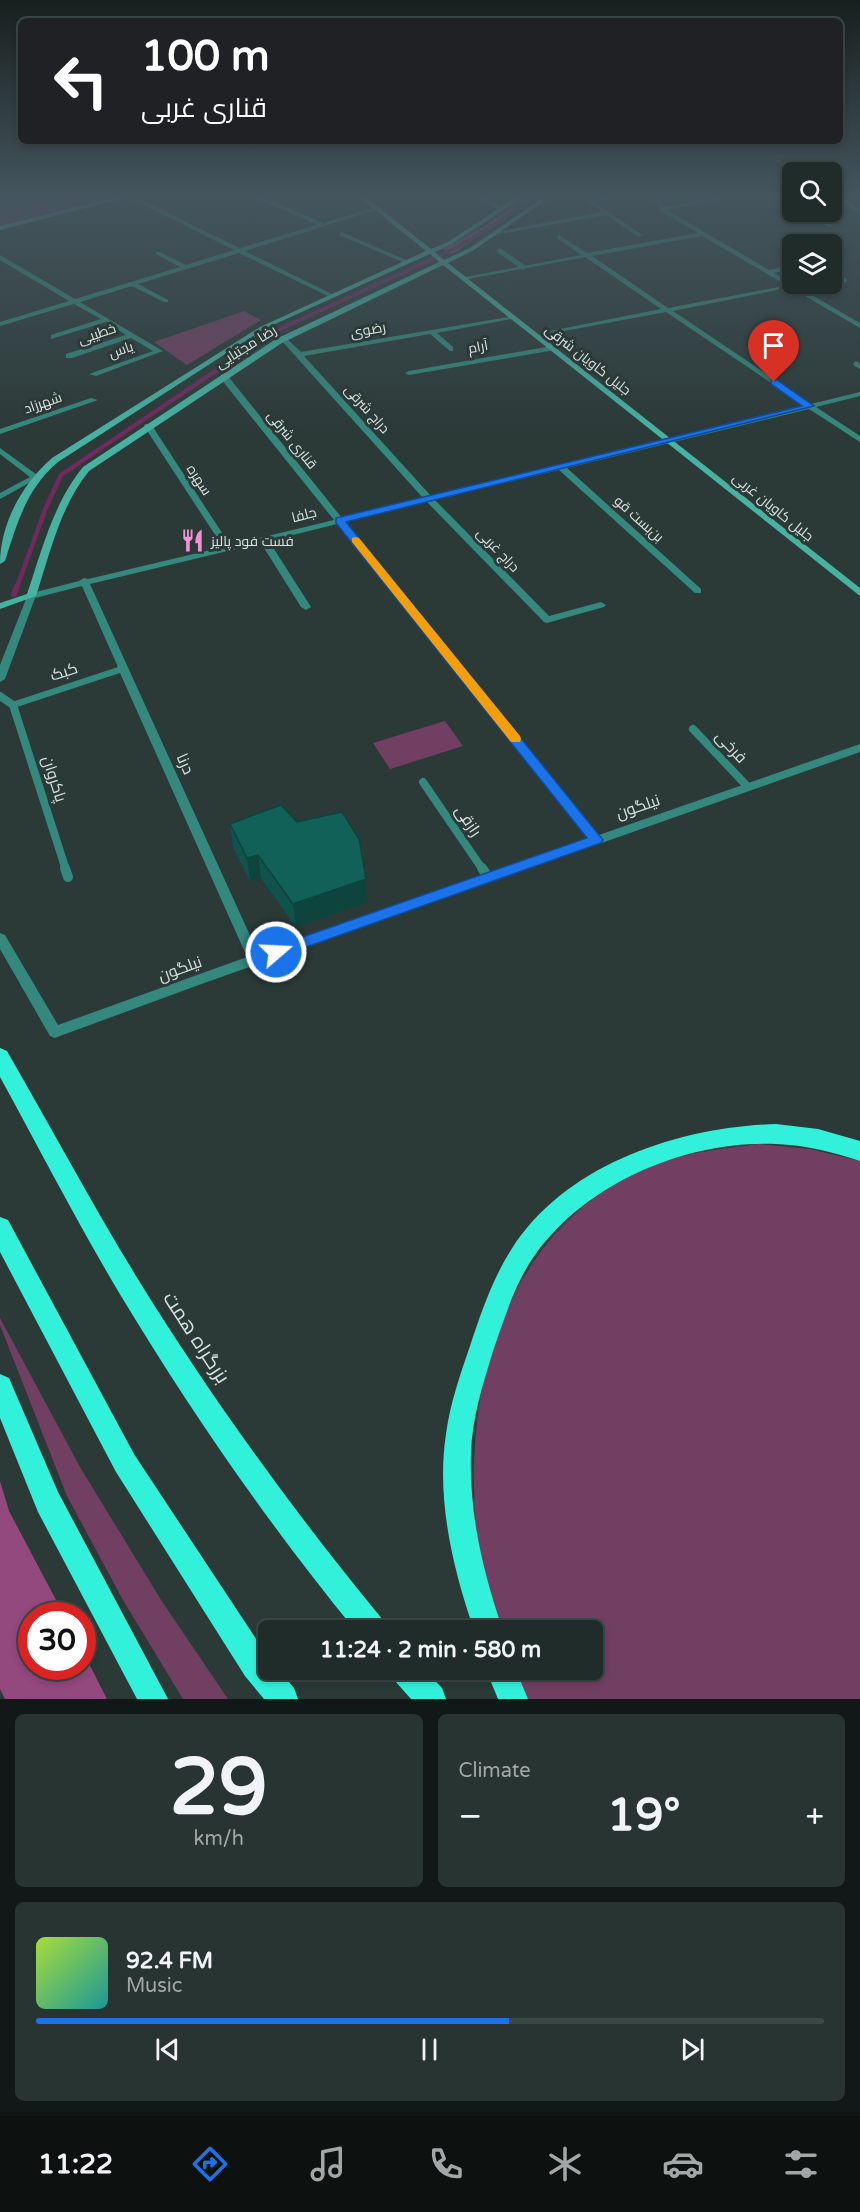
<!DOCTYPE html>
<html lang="en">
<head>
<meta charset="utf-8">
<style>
  body { margin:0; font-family:"Varela Round",Cairo,sans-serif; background:#283431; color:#f1f3f6; height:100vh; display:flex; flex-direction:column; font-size:22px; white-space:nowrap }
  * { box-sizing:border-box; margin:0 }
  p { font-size:20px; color:#a2a7a8 }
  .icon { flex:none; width:33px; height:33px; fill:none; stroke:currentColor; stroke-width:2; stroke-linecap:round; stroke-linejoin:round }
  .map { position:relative; height:1699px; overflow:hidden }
  .drawer { display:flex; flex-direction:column; gap:15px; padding:15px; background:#121817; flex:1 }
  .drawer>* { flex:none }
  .top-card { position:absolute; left:18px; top:18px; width:825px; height:126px; border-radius:9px; box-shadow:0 3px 9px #0003,0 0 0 2px #3d4846; background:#202124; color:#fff; overflow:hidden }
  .buttons { position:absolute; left:782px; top:162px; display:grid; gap:12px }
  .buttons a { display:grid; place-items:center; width:60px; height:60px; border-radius:9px; background:#202c29; box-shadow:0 3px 9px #0003,0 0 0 2px #3d4846; font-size:30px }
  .speed { position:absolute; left:18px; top:1602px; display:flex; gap:12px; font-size:30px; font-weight:700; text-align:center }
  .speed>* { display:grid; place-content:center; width:78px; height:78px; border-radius:50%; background:#202c29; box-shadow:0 3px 9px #0003,0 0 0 2px #3d4846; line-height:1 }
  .speed .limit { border:9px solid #d22; background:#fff; color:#111 }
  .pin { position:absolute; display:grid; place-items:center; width:51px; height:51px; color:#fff; margin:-62px -26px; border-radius:50% 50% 50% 0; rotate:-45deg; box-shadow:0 0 6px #0007 }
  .pin .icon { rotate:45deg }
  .me { position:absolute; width:66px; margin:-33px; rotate:71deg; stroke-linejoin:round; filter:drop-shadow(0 0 4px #0008) }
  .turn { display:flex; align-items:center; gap:21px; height:126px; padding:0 24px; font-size:27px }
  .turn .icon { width:78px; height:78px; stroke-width:2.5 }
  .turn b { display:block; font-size:42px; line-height:51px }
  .big { font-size:45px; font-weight:700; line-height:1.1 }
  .drawer .widget { flex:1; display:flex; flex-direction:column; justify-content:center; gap:9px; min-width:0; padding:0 21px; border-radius:9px; background:#283431 }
  .drawer .dial { align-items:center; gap:0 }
  .dial b { font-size:78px; line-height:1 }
  .song { display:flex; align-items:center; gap:18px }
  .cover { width:72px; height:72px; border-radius:9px; background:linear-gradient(135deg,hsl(80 70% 55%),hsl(180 70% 35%)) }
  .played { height:6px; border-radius:3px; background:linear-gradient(90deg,#1a73e8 60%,#3d4846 60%) }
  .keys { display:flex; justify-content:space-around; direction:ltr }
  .heat { display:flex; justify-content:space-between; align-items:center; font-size:33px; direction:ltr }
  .drawer .tiles { flex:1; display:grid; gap:15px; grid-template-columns:1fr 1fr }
  .widget:last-child { grid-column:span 2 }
  .trip { position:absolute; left:258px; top:1620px; width:345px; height:60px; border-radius:9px; background:#202c29; box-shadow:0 3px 9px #0003,0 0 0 2px #3d4846; font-weight:700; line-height:60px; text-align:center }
  .tabs { display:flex; height:96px; justify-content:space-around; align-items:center; background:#0d1210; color:#a2a7a8 }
  .tabs .icon { width:42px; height:42px }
  .tabs .selected { color:#1a73e8 }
  .tabs b { font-size:27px; color:#f1f3f6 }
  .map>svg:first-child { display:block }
  .green { fill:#713f62 }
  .forest { fill:#93487e }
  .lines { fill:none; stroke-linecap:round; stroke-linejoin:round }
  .stream-far2 { stroke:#72295f; stroke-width:4 }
  .stream-far1 { stroke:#72295f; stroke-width:4.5 }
  .stream { stroke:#72295f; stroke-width:6 }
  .lane-far2 { stroke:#34887d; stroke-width:5 }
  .lane-far1 { stroke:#34887d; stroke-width:8 }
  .lane { stroke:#34887d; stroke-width:10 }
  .street { fill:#34887d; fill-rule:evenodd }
  .secondary { fill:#47b1a2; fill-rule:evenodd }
  .highway { fill:#31f1db; fill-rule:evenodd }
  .wall { fill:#0f534c }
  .shaded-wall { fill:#0d443e }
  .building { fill:#126158; stroke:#0d443e; stroke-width:1.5 }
  .route { fill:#1a73e8; stroke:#114b97; stroke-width:1.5 }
  .slow { fill:#f59e0b }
  .labels { text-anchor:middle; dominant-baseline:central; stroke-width:6; stroke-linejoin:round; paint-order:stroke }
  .far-street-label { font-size:14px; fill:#d9e2e0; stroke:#2b3a37 }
  .far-poi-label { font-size:14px; fill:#d9e2e0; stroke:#2b3a37; text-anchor:start }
  .street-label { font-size:16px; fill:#d9e2e0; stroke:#2b3a37 }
  .near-street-label { font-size:20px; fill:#d9e2e0; stroke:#2b3a37 }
</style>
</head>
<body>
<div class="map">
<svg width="860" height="1699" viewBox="0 0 860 1699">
  <rect width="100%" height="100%" fill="#2b3a37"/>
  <path class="green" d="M0 195H39L47 198 69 195H125L0 226Z
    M244 311 261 320 187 365 154 342Z
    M445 721 463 746 390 769 373 743Z
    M759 1144 810 1149 860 1161V1699H528L516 1670H592V1630H503C492 1600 481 1566 477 1534 460 1385 509 1214 666 1161 696 1151 728 1148 759 1144Z
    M0 1318 80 1467 161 1600 228 1699H183L123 1600 67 1496 0 1325Z"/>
  <path class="forest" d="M530 195H541L452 254 443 249 485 226Z
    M0 1481 9 1511 64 1615 32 1616V1666H82L83 1652 107 1699H5L0 1689Z"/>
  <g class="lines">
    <path class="stream-far2" d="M221 367 276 331 456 248 499 222 535 195"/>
    <path class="stream-far1" d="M17 587 45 510 61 475 223 366"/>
    <path class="stream" d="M14 594 17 586"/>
    <path class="lane-far2" d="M500 251 523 267
      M831 283 844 280
      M798 290 828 284
      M856 364 860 366"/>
    <path class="lane-far1" d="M0 696 13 705 66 870
      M693 729 747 786
      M423 782 483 870"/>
    <path class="lane" d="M65 868 68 877
      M482 868 488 877"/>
    <path class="street" d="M132 195 240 248 317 225 249 195H258L323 223 374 208 379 209 245 251 334 295V297H330L239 253 138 284 168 300V302H164L132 286 80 302 163 351 96 376 89 374 153 351 131 338 72 358H66V354L126 335 106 322 51 339V335L101 319 74 304 0 326V322L69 301 0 260V255L75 299 180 267 156 254V252H160L186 265 234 250 126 196Z
      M476 195H483L505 210 500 211Z
      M612 195H627L594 202 641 234V236H637L606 215 499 234 496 232 602 212 586 201Z
      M653 195H659L663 207 727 195H742L667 210 769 270 792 265V269L774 273 860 323V328L702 236 592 256 668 308 779 287V289L777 290 673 311 811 404 860 392V396L816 407 860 436V442L809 409 567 468 701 589V593H695L559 470 435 500 549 616 601 602 606 605 604 607 547 623 544 622 427 502 345 522 599 835 860 744V752L207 982 60 1036 55 1038 50 1036 0 949V933L5 935 58 1025 247 957 120 673 17 707 13 708 8 705 9 703 118 667 82 586 35 598 5 679 0 682V665L28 594 79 581 84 578 88 579 223 547 144 426 145 424H151L230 545 334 520 221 379V375H227L342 518 423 498 281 340V336H284L301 352 514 316 515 317 512 319 437 333 453 347V351H450L430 334 304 356 431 496 804 405 666 312 548 334 546 333 550 331 661 309 585 257 463 280 460 278 581 255 557 238 559 235 587 253 698 233 659 210ZM337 524 588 838 258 953 90 584 261 543 301 607 306 610 311 607 269 541Z
      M770 195H778L792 204V208Z
      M831 195H838L860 209V214Z
      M800 212H807L834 226 829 227Z
      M341 232 409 261 410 262 405 263 339 235Z
      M785 248 792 252V257L783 251 782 250Z
      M552 346 556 348 555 350 409 375 405 373 409 371Z
      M91 398 98 400 0 434V429Z
      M0 448 40 477 0 499V493L30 477 0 454Z"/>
    <path class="secondary" d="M124 195H135L0 230V226Z
      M356 195H363L431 249 448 242 519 195H526L452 244 435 252 444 260 470 248 546 195H553L474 250 448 263 860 588V596L443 265 282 343 89 471C60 507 50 553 36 596L0 609V603L27 594C42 550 53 504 83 467L276 339 439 262 430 254 264 329 58 462C27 488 17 523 5 561L0 564C0 524 22 484 52 458L260 327 426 251Z"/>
    <path class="highway" d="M0 1048 7 1051C50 1126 91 1202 136 1276 210 1396 293 1511 383 1620L387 1630H355C269 1525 191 1412 121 1296 78 1224 40 1150 0 1077Z
      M776 1124 818 1129 860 1141V1161C833 1152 805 1145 776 1144 689 1140 590 1181 537 1252 515 1282 505 1317 493 1351 483 1384 472 1418 471 1453 469 1513 483 1573 503 1630H474C453 1569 436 1499 446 1434 450 1404 460 1375 470 1346 481 1313 492 1280 511 1250 565 1164 679 1127 776 1124Z
      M0 1217 8 1220 134 1454 268 1657V1670H279L294 1688 298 1699H264L245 1676 116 1472 0 1252Z
      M0 1374 9 1378 58 1492 168 1699H137L38 1512 0 1418Z
      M391 1670H425L442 1688 446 1699H411L395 1681Z
      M486 1670H516L528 1699H498Z"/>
  </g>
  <path class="wall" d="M230 824 367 902 296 927 261 878 250 881 233 847Z"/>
  <path class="shaded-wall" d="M258 855 261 878 250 881 247 858Z
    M366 879 367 902 296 927 293 904Z"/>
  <path class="building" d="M281 805 297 822 342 812 359 839 366 879 293 904 258 855 247 858 230 824Z"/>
  <linearGradient id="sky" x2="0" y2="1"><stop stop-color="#18201e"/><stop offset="0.45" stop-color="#44555e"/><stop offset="1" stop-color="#44555e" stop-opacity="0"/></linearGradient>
  <rect width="860" height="433" fill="url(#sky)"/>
  <path class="route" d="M771 380H777L814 406 346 522 603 840 601 843 281 956H271L268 952 271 948 587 838 336 523V518L802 406 771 384Z"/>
  <path class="slow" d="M355 537 359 538 520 736 521 739 520 742H511L352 542V538Z"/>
  <defs>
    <symbol id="restaurant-bare" viewBox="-9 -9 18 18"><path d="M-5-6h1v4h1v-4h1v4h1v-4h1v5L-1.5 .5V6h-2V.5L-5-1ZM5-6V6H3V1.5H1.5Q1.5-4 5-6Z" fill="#f391d6" stroke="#2b3a37" stroke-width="2.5" paint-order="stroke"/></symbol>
  </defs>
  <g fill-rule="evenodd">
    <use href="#restaurant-bare" x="176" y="524" width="33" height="33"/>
  </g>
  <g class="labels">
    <g class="far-street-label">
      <text transform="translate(368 330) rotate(-10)">رضوی</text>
      <text transform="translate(97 334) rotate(-19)">خطیبی</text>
      <text transform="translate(246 347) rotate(-32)">رضا مجتبایی</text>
      <text transform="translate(478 347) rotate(-10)">آرام</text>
      <text transform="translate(121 350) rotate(-19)">یاس</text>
      <text transform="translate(588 360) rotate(38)">جلیل کاویان شرقی</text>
      <text transform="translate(43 403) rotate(-19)">شهرزاد</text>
      <text transform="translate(367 409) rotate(48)">دراج شرقی</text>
      <text transform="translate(292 440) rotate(51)">قناری شرقی</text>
      <text transform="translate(199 480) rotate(57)">سهره</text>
      <text transform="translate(773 507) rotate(39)">جلیل کاویان غربی</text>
      <text transform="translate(304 515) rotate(-14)">جلفا</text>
      <text transform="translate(639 519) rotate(42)">بن‌بست قو</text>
      <text transform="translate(498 550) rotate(46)">دراج غربی</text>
    </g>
    <g class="far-poi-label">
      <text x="211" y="541">فست فود پالیز</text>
    </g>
    <g class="street-label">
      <text transform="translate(64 672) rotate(-18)">کبک</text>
      <text transform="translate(731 747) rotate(47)">فرخی</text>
      <text transform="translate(185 764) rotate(66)">درنا</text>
      <text transform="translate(54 779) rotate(72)">پاکروان</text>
      <text transform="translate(638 807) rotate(-19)">نیلگون</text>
      <text transform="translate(468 821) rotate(56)">رازقی</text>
      <text transform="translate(180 969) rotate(-20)">نیلگون</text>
    </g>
    <g class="near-street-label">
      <text transform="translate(196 1338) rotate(57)">بزرگراه همت</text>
    </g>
  </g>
</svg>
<div class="buttons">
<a><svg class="icon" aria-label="search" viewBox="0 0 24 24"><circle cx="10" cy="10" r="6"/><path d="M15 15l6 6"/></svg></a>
<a><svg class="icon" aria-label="layers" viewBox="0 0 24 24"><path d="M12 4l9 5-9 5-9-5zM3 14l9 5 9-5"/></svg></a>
</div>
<div class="speed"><div class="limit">30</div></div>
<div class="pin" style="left:774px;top:382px;background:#d93025"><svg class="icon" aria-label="arrive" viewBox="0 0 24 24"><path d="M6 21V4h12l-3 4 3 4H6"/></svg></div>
<svg class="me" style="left:276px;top:952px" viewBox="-20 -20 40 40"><circle r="17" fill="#1a73e8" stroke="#fff" stroke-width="3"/><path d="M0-11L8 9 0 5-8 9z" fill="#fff"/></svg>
<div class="trip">11:24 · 2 min · 580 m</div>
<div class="top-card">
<div class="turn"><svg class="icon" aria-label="left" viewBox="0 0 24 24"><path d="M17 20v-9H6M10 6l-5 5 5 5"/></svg><div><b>100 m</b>قناری غربی</div></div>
</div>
</div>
<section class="drawer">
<div class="tiles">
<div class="widget dial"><b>29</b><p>km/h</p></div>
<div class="widget"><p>Climate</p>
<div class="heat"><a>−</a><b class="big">19°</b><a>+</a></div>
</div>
<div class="widget">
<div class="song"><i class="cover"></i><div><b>92.4 FM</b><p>Music</p></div></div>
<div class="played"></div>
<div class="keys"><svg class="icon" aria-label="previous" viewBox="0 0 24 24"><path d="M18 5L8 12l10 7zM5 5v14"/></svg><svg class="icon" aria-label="pause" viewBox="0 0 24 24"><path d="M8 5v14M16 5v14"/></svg><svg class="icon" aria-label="next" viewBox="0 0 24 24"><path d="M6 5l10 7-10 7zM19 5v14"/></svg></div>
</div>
</div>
</section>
<nav class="tabs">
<b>11:22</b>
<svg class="icon selected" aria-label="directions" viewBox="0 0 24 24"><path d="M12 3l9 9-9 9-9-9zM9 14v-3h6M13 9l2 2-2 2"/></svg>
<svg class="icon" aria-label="music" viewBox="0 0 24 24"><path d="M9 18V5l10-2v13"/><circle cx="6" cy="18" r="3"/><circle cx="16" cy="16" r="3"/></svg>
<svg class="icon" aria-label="phone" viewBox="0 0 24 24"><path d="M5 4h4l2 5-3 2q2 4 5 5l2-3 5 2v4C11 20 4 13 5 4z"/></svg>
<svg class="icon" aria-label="climate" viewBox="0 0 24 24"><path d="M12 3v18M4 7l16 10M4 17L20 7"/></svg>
<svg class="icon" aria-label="car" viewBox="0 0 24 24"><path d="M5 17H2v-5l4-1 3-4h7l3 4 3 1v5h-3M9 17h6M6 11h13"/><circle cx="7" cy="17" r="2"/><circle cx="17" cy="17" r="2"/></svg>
<svg class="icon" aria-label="filters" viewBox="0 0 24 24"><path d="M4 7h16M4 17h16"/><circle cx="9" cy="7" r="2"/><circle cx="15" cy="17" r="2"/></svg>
</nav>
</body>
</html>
